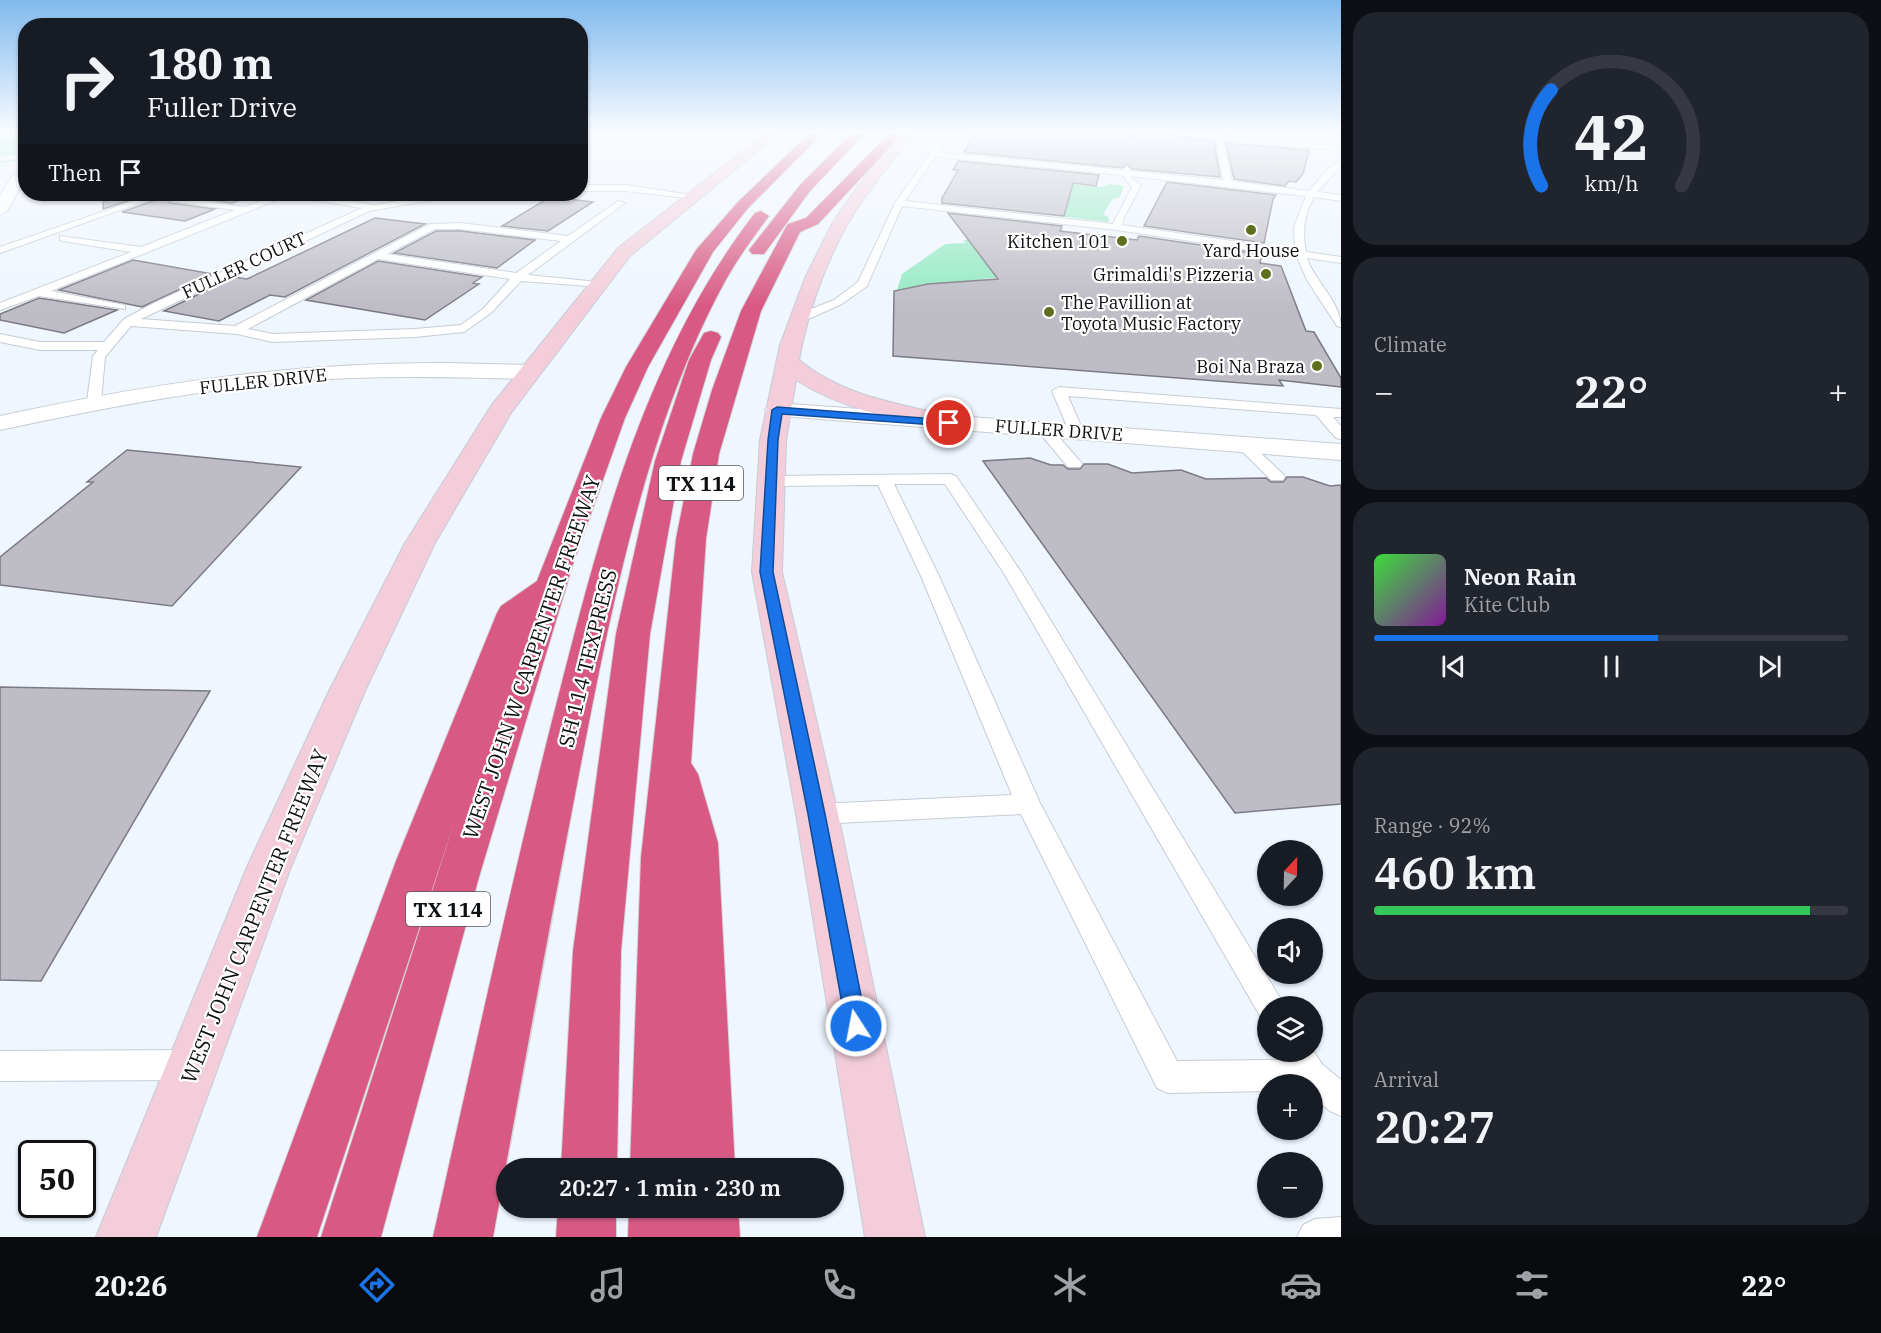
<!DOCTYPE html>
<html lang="en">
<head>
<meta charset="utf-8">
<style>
  body { margin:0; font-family:"IBM Plex Serif",serif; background:#20242c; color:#f1f3f6; height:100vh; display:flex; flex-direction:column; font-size:22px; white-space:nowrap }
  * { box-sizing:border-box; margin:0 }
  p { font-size:20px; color:#9ea1a6 }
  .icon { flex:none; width:33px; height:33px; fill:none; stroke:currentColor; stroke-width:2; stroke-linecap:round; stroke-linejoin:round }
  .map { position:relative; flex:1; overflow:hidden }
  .side { display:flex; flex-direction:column; gap:12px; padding:12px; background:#0d0f14; width:540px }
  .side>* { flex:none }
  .guide { position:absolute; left:18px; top:18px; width:570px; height:183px; border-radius:24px; box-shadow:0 2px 4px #0004; background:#171b24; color:#f1f3f6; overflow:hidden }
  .needle { width:39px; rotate:22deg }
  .controls { position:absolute; left:1257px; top:840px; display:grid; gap:12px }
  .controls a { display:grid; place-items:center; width:66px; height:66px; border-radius:50%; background:#171b24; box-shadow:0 2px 4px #0004; font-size:30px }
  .speed { position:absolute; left:18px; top:1140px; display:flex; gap:12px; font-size:30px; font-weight:700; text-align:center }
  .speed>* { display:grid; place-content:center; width:78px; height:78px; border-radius:50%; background:#171b24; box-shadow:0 2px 4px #0004; line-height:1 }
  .speed .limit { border:3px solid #111; border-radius:9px; background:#fff; color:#111 }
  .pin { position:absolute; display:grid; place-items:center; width:51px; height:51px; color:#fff; margin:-26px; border:3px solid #fff; border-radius:50%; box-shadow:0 2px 6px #0007 }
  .me { position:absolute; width:66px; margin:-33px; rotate:349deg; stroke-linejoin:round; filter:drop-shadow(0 0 4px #0008) }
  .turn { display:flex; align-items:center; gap:21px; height:126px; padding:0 30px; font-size:27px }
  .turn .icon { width:78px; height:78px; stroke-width:2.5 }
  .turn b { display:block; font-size:42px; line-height:51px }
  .then { display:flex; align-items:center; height:57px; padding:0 30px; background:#0003; gap:12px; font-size:22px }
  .big { font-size:45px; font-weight:600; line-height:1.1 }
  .side .card { flex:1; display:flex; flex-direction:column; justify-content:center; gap:9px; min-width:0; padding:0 21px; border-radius:24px; background:#20242c }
  .side .dial { align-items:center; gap:0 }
  .dial svg { height:156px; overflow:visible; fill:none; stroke:#363941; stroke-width:7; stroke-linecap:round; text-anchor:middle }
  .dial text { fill:#f1f3f6; stroke:none }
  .song { display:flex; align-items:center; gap:18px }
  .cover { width:72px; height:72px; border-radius:9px; background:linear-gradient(135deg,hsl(120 70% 55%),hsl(290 70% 35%)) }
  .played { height:6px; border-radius:3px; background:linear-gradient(90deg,#1a73e8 60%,#363941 60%) }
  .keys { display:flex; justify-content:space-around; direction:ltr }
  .heat { display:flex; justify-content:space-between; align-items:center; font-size:33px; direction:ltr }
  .charge { height:9px; border-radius:4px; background:linear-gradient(90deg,#34c759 92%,#363941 0) }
  .trip { position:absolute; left:496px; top:1158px; width:348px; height:60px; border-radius:30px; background:#171b24; box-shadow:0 2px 4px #0004; font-weight:600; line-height:60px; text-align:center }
  .menu { display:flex; height:96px; justify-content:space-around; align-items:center; background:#090b0e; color:#9ea1a6 }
  .menu .icon { width:42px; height:42px }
  .menu .selected { color:#1a73e8 }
  .menu b { font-size:27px; color:#f1f3f6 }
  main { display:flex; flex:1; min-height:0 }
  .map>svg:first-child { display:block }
  .green { fill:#93e9c2 }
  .building { fill:#bebcc5; stroke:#7c7a83; stroke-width:1.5 }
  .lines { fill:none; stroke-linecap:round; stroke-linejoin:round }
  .lane-casing { stroke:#c5ccd4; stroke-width:2 }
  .street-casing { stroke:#c5ccd4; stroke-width:2 }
  .secondary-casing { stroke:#c5ccd4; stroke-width:2 }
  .highway-casing { stroke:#d4d4d5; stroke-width:2 }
  .lane { fill:#fff; fill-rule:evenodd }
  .street { fill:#fff; fill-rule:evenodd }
  .secondary { fill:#f3ceda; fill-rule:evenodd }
  .highway { fill:#d85a84; fill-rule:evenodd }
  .route { fill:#1a73e8; stroke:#114b97; stroke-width:1.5 }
  .poi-dot { fill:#5e701e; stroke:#fff; stroke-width:2 }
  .labels { text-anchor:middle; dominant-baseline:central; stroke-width:4.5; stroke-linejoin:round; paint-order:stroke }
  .far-poi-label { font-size:18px; fill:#0e1113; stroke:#fff; text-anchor:end }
  .far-street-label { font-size:18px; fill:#0e1113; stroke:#fff }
  .shield { fill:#fff; stroke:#56585a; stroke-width:1.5 }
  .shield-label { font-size:20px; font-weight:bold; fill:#0e1113 }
  .street-label { font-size:21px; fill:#0e1113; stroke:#fff }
</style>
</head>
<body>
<main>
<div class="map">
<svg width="1341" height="1237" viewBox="0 0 1341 1237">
  <rect width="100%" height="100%" fill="#eff6ff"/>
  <path class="green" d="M0 132H25V160L0 163Z
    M1012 178 1101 187 1109 184 1124 186 1119 198 1113 199 1103 214 1109 218 1108 222 998 209Z
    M963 240 996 241 1160 257 897 290 902 274 945 244 966 243Z"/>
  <path class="building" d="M976 132H1123L1130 137 1135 132H1153L1214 142 1220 177 1132 169 1127 164 1122 168 964 152Z
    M1226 143 1306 150 1309 151 1303 174 1296 182 1289 181 1285 186 1234 179Z
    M958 161 1099 175 1096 186 1073 183 1064 216 942 203V198L958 170H953Z
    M1167 182 1276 195 1273 199 1264 243 1144 226Z
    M104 194H149L103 209Z
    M167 194H250L251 196 232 203Z
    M164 197 170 203 215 209 185 221 122 212Z
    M550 197 593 202 548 231 502 226Z
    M948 213 1062 226 1060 231 1137 240 1139 236 1262 254 1260 263 1281 266 1306 331 1314 332 1341 378V387L1279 380 1283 386 893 356 894 291 928 284 998 279Z
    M375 218 425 224 285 297 270 295 219 321 164 311 234 277 247 279Z
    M436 231H461L535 240 497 268 394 253Z
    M133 260 213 274 142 307 59 290Z
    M378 261 482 277 473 283 479 284 425 320 306 300Z
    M39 298 117 310 64 333 0 320V314Z
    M127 450 301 467 172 606 0 585V557L93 482H87Z
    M1030 458 1051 465H1063L1068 469H1080L1084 464H1108L1132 473 1181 470 1206 479 1266 478 1271 482H1283L1287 477H1303L1330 486 1341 485V804L1235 813 983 461Z
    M0 687 210 691 41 981 0 980Z"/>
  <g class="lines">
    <defs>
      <path id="lane" d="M945 132H952L938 152 1123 170 1127 166 1131 171 1223 180 1216 140 1155 132 1219 135 1341 147V151L1223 140 1232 181 1309 191 1328 169 1341 160V166L1317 192 1341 195V201L1314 197C1304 214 1302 232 1306 252L1341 257V263L1307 258C1315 282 1341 302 1341 327L1337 326 1307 280 1297 257 1117 230 902 206 867 286 842 304 804 321H796V315L834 300 858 282 895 203ZM935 157 1122 175 1132 187 1113 224 905 201ZM1130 176 1306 196 1294 227 1295 250 1122 225 1124 217 1141 186Z
        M1125 132H1133V133L1129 135Z
        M26 154V158L0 161V157Z
        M580 185H626L698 196 694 199 626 191H580Z
        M154 194H165L0 253V247Z
        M279 194H302L375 205 437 194H490L486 197 438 199 369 211 141 319 235 326 430 224 461 223 568 236 618 201 625 203 528 275 598 282 604 285 602 287 521 281 491 313 464 332 415 337 273 342 237 334 131 326 105 357 101 402 94 406 87 402 93 356 98 350H40L0 342V334L40 342H104L124 319 154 303 362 208 287 196 51 291 125 305V309L39 296 0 310V303L131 252 63 241 60 240V236L141 247 235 210 170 201 166 198 167 196 245 207ZM435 229H461L561 241 516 273 387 254ZM378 259 510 279 483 309 461 325 415 329 273 334 248 329Z
        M1059 387 1341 409V417H1333L1341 426V439L1336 438 1316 415 1068 396 1083 431 1076 435 1069 431 1052 391Z
        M1043 424 1048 425 1080 461 1082 464 1080 467H1068L1038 431 1036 428 1038 425Z
        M1243 439 1248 441 1283 474 1285 477 1283 480H1271L1235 444 1238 441Z
        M950 474 956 476 1023 575 1285 1006H1268V1019L1260 1016 1005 575 945 484H894L939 576 1040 803 1177 1061 1285 1060 1282 1052H1312V1049L1322 1064 1341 1080V1116L1330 1111 1312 1097V1084H1268V1091L1168 1093 1157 1088 1021 814 817 824 808 821 805 814 808 807 817 804 1012 795 921 576 878 485 771 486 763 481 771 476Z
        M191 1050 202 1054 206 1065 202 1076 191 1080 0 1081V1051Z
        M1341 1217V1237H1297L1303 1225 1315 1219Z"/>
      <path id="street" d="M17 175 24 179 8 210 0 215V196L12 176Z
        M446 363 529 365 537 367 540 372 537 377 529 379C451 377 374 375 297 381 197 390 98 409 0 430V416C147 384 295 362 446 363Z
        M777 403 1341 444V460L769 415 765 410 769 405Z"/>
      <path id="secondary" d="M767 132H781L630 256 511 413 435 543 365 691 291 867 156 1237H96L247 867 329 691 405 543 491 406 618 248Z
        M902 132H915C899 153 882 173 867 194 833 241 809 304 799 360 845 398 902 404 958 418L961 423 958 428 949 430C896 419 843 410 796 380L786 440 782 572 838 814 925 1237H865L796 814 752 572 760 440 780 345 805 278 833 222 855 190Z"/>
      <path id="highway" d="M811 132H824L748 208 713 252 648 367 625 418 573 564 479 877 381 1237H321L455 820 317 1237H257L396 861 497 613 501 606 537 581 601 418 626 367 696 250 738 202Z
        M853 132H866L810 191 764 254H752L749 250 800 185Z
        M891 132H904L818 224 800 232 761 311 719 454 706 539 691 763 698 774 718 843 735 1168H630L641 857 676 539 693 454 712 390 741 311 786 227 788 224 806 218Z
        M761 211 769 216C752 239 735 262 722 287 641 437 605 639 573 805 545 949 519 1093 493 1237H433C471 1067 508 897 550 729 596 549 640 362 755 213Z
        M711 331 718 333 721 337 711 360 681 461 650 634 621 951 617 1168H561L573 951 616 634 655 461 689 360 704 333Z
        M558 1208H616V1237H556Z
        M629 1208H738L740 1237H628Z"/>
    </defs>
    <use href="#lane" class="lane-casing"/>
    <use href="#street" class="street-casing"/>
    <use href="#secondary" class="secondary-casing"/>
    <use href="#highway" class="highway-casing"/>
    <use href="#lane" class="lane"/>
    <use href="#street" class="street"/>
    <use href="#secondary" class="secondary"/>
    <use href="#highway" class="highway"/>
  </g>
  <linearGradient id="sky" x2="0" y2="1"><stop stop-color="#81baee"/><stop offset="0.43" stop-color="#f8fbff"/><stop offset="1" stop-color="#f8fbff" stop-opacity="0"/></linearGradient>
  <rect width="1341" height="306" fill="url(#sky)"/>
  <path class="route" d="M777 407 949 420 954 423 949 426 782 414 778 440 773 572 825 814 867 1026 863 1033 856 1036 849 1033 846 1026 808 814 760 572 768 440 772 410Z"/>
  <g class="poi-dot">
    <circle cx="1251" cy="230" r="6"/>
    <circle cx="1122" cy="241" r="6"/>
    <circle cx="1266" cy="274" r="6"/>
    <circle cx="1049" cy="312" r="6"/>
    <circle cx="1317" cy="366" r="6"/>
  </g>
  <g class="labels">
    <g class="far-poi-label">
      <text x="1110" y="241">Kitchen 101</text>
      <text x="1251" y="250" text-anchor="middle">Yard House</text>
      <text x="1254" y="274">Grimaldi's Pizzeria</text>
      <text x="1061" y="302" text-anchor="start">The Pavillion at<tspan x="1061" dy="21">Toyota Music Factory</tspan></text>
      <text x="1305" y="366">Boi Na Braza</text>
    </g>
    <g class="far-street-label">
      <text transform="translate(244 265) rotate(-25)">FULLER COURT</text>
      <text transform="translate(263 381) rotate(-6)">FULLER DRIVE</text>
      <text transform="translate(1059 430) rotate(4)">FULLER DRIVE</text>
    </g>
    <g class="shield">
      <rect x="659" y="466" width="84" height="34" rx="4.5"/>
      <rect x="406" y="892" width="84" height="34" rx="4.5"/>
    </g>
    <g class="shield-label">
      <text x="701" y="483">TX 114</text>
      <text x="448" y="909">TX 114</text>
    </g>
    <g class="street-label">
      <text transform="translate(531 657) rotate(-71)">WEST JOHN W CARPENTER FREEWAY</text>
      <text transform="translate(587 658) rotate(-76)">SH 114 TEXPRESS</text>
      <text transform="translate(254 916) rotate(-68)">WEST JOHN CARPENTER FREEWAY</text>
    </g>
  </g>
</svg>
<div class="controls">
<a><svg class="needle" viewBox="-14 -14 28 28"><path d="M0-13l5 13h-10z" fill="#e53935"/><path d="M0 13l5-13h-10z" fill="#9ea1a6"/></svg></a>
<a><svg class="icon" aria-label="sound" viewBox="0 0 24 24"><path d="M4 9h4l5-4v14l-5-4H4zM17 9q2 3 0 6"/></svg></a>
<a><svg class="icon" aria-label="layers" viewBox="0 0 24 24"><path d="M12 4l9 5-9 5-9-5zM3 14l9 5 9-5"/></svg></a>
<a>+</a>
<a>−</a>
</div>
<div class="speed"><div class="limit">50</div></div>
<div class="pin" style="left:949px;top:423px;background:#d93025"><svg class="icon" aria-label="arrive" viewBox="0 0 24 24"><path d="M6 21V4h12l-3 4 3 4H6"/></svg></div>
<svg class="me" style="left:856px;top:1026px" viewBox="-20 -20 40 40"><circle r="17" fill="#1a73e8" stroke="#fff" stroke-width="3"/><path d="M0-11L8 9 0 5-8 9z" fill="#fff"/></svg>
<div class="trip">20:27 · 1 min · 230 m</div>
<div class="guide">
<div class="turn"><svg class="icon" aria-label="right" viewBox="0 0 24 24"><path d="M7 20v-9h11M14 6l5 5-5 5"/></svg><div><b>180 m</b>Fuller Drive</div></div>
<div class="then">Then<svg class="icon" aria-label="arrive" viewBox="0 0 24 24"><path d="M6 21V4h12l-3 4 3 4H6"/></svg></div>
</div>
</div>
<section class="side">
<div class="card dial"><svg viewBox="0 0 100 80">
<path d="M14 69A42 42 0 1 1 86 69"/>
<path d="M14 69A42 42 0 0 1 19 20" stroke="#1a73e8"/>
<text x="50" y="56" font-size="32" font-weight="700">42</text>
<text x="50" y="72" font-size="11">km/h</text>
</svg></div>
<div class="card"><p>Climate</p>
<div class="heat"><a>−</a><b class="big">22°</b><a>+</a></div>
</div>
<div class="card">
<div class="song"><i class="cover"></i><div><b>Neon Rain</b><p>Kite Club</p></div></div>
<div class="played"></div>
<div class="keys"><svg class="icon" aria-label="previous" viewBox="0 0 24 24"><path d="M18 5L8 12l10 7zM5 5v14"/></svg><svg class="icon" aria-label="pause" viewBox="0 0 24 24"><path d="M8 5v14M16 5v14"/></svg><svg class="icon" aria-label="next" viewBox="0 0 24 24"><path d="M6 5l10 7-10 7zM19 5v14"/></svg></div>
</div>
<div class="card"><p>Range · 92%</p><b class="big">460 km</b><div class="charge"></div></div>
<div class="card"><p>Arrival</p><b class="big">20:27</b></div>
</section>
</main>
<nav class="menu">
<b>20:26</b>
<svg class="icon selected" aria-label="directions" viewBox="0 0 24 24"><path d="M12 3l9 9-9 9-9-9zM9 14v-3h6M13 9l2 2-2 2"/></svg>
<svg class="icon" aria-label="music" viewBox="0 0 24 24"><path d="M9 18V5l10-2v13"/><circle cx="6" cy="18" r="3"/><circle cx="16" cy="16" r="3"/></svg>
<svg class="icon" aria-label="phone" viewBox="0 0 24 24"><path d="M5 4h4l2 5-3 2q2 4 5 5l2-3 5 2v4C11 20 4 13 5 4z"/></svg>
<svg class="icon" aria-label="climate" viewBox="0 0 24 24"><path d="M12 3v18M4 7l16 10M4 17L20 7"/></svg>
<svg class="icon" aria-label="car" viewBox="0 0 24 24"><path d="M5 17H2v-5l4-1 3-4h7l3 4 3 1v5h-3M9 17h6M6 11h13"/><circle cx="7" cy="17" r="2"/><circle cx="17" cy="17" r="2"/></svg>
<svg class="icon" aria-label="filters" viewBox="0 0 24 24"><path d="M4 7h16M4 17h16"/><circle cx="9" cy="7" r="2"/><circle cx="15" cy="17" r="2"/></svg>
<b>22°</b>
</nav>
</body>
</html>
